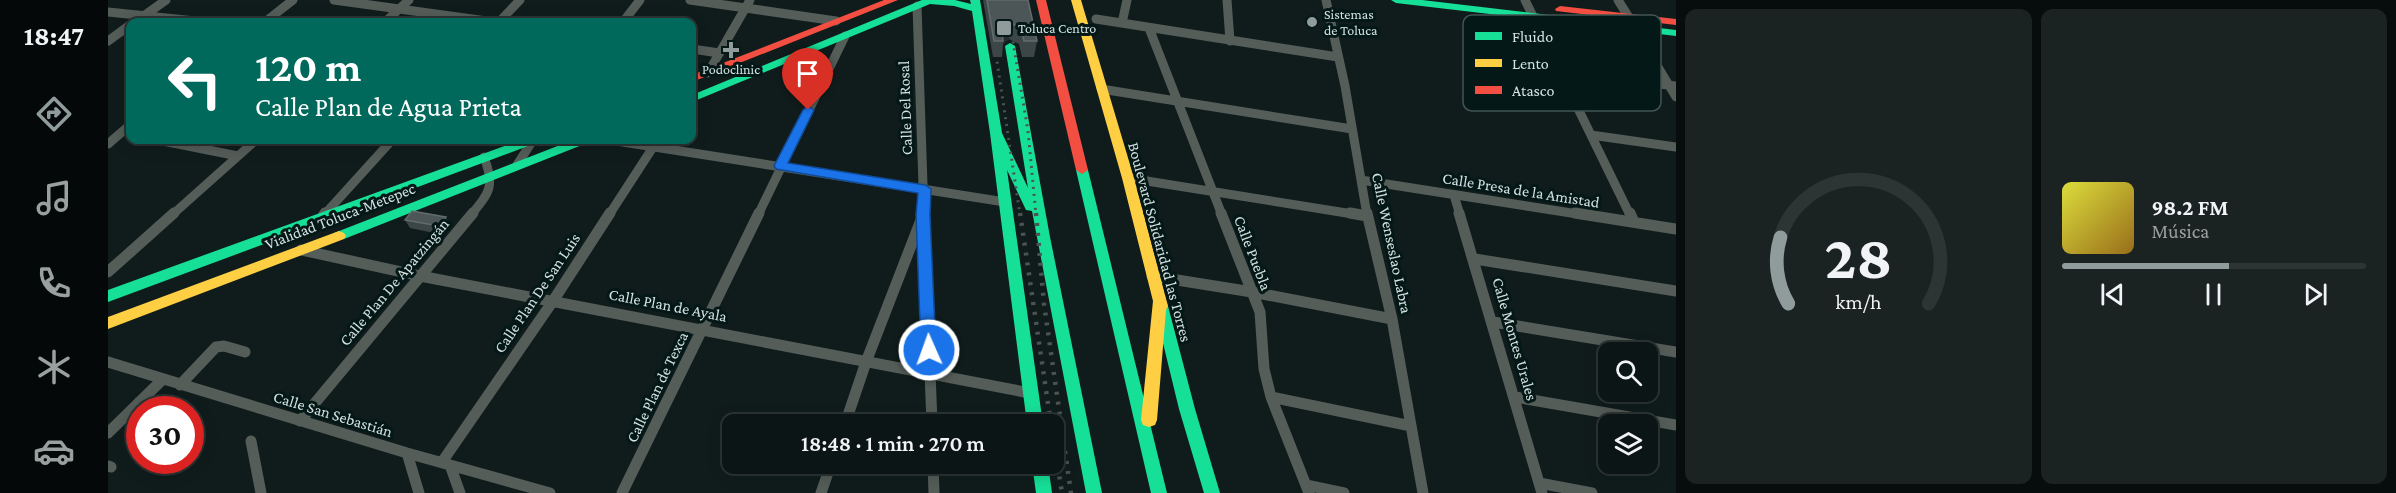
<!DOCTYPE html>
<html lang="es">
<head>
<meta charset="utf-8">
<style>
  body { margin:0; font-family:"Crimson Pro",serif; background:#1a2222; color:#f1f3f6; height:100vh; display:flex; flex-direction:column; font-size:22px; white-space:nowrap }
  * { box-sizing:border-box; margin:0 }
  p { font-size:20px; color:#9a9fa0 }
  .icon { flex:none; width:33px; height:33px; fill:none; stroke:currentColor; stroke-width:2; stroke-linecap:round; stroke-linejoin:round }
  .map { position:relative; flex:1; overflow:hidden }
  .details { display:flex; flex-direction:column; gap:9px; padding:9px; background:#070c0c; width:720px }
  .details>* { flex:none }
  .guide { position:absolute; left:18px; top:18px; width:570px; height:126px; border-radius:12px; box-shadow:0 3px 15px #0003,0 0 0 2px #2c3434; background:#00695c; color:#fff; overflow:hidden }
  .controls { position:absolute; left:1490px; top:342px; display:grid; gap:12px }
  .controls a { display:grid; place-items:center; width:60px; height:60px; border-radius:12px; background:#0c1515; box-shadow:0 3px 15px #0003,0 0 0 2px #2c3434; font-size:30px }
  .speed { position:absolute; left:18px; top:396px; display:flex; gap:12px; font-size:30px; font-weight:700; text-align:center }
  .speed>* { display:grid; place-content:center; width:78px; height:78px; border-radius:50%; background:#0c1515; box-shadow:0 3px 15px #0003,0 0 0 2px #2c3434; line-height:1 }
  .speed .limit { border:9px solid #d22; background:#fff; color:#111 }
  .pin { position:absolute; display:grid; place-items:center; width:51px; height:51px; color:#fff; margin:-62px -26px; border-radius:50% 50% 50% 0; rotate:-45deg; box-shadow:0 0 6px #0007 }
  .pin .icon { rotate:45deg }
  .me { position:absolute; width:66px; margin:-33px; rotate:358deg; stroke-linejoin:round; filter:drop-shadow(0 0 4px #0008) }
  .turn { display:flex; align-items:center; gap:21px; height:126px; padding:0 30px; font-size:27px }
  .turn .icon { width:78px; height:78px; stroke-width:2.5 }
  .turn b { display:block; font-size:42px; line-height:51px }
  .details .tile { flex:1; display:flex; flex-direction:column; justify-content:center; gap:9px; min-width:0; padding:0 21px; border-radius:12px; background:#1a2222 }
  .details .dial { align-items:center; gap:0 }
  .dial svg { height:156px; overflow:visible; fill:none; stroke:#2c3434; stroke-width:7; stroke-linecap:round; text-anchor:middle }
  .dial text { fill:#f1f3f6; stroke:none }
  .song { display:flex; align-items:center; gap:18px }
  .cover { width:72px; height:72px; border-radius:9px; background:linear-gradient(135deg,hsl(60 70% 55%),hsl(40 70% 35%)) }
  .played { height:6px; border-radius:3px; background:linear-gradient(90deg,#8f9c9b 55%,#2c3434 55%) }
  .keys { display:flex; justify-content:space-around; direction:ltr }
  .details .tiles { flex:1; display:grid; gap:9px; grid-template-columns:repeat(2,1fr) }
  .trip { position:absolute; left:614px; top:414px; width:342px; height:60px; border-radius:12px; background:#0c1515; box-shadow:0 3px 15px #0003,0 0 0 2px #2c3434; font-weight:600; line-height:60px; text-align:center }
  main { display:flex; flex:1; min-height:0 }
  .tab-bar { display:flex; flex-direction:column; width:108px; justify-content:space-around; align-items:center; background:#050808; color:#9a9fa0 }
  .tab-bar .icon { width:42px; height:42px }
  .tab-bar .selected { color:#8f9c9b }
  .tab-bar b { font-size:27px; color:#f1f3f6 }
  .map>svg:first-child { display:block }
  .lines { fill:none; stroke-linecap:round; stroke-linejoin:round }
  .street-far1 { stroke:#555d59; stroke-width:9 }
  .street { stroke:#555d59; stroke-width:11 }
  .fast { fill:#16e098; fill-rule:evenodd }
  .slow { fill:#ffcf43; fill-rule:evenodd }
  .jam { fill:#f24e42; fill-rule:evenodd }
  .rail-far1 { stroke:#4c5453; stroke-width:3; stroke-dasharray:2 5; stroke-linecap:butt }
  .rail { stroke:#4c5453; stroke-width:4.5; stroke-dasharray:3 7; stroke-linecap:butt }
  .wall { fill:#3c4647 }
  .shaded-wall { fill:#242e2f }
  .building { fill:#4d5657; stroke:#626c6c; stroke-width:1.5 }
  .route { fill:#1a73e8; stroke:#114b97; stroke-width:1.5 }
  .poi-dot { fill:#8f9c9b; stroke:#031817; stroke-width:2 }
  .labels { text-anchor:middle; dominant-baseline:central; stroke-width:6; stroke-linejoin:round; paint-order:stroke }
  .far-poi-label { font-size:14px; fill:#d4e1e0; stroke:#031817; text-anchor:start }
  .street-label { font-size:16px; fill:#d4e1e0; stroke:#031817 }
  .key { fill:#031817; stroke:#425453; stroke-width:1.5 }
  .key-label { font-size:16px; fill:#d4e1e0 }
</style>
</head>
<body>
<main>
<nav class="tab-bar">
<b>18:47</b>
<svg class="icon selected" aria-label="directions" viewBox="0 0 24 24"><path d="M12 3l9 9-9 9-9-9zM9 14v-3h6M13 9l2 2-2 2"/></svg>
<svg class="icon" aria-label="music" viewBox="0 0 24 24"><path d="M9 18V5l10-2v13"/><circle cx="6" cy="18" r="3"/><circle cx="16" cy="16" r="3"/></svg>
<svg class="icon" aria-label="phone" viewBox="0 0 24 24"><path d="M5 4h4l2 5-3 2q2 4 5 5l2-3 5 2v4C11 20 4 13 5 4z"/></svg>
<svg class="icon" aria-label="climate" viewBox="0 0 24 24"><path d="M12 3v18M4 7l16 10M4 17L20 7"/></svg>
<svg class="icon" aria-label="car" viewBox="0 0 24 24"><path d="M5 17H2v-5l4-1 3-4h7l3 4 3 1v5h-3M9 17h6M6 11h13"/><circle cx="7" cy="17" r="2"/><circle cx="17" cy="17" r="2"/></svg>
</nav>
<div class="map">
<svg width="1568" height="493" viewBox="0 0 1568 493">
  <rect width="100%" height="100%" fill="#101c1c"/>
  <g class="lines">
    <path class="street-far1" d="M226 0 386 22
      M582 0 728 21
      M1119 0 1122 41
      M1218 0 1237 86 1259 215
      M1417 0 1522 215
      M1510 0 1520 16
      M809 6 816 215
      M0 12 97 22
      M37 15 58 0
      M988 19 1230 57
      M157 22 185 0
      M277 22 301 0
      M391 22 412 0
      M515 22 532 0
      M1014 23 1019 0
      M1041 28 1114 215
      M1527 29 1568 97
      M0 41 22 25
      M584 49 611 53
      M1451 72 1568 86
      M600 73 642 0
      M993 89 1244 129
      M1483 135 1568 147
      M50 140 130 156
      M502 140 897 202
      M0 144 22 125
      M409 165 425 140
      M1020 178 1251 215
      M1253 180 1476 215
      M1346 195 1352 215
      M64 215 148 140
      M216 215 284 140
      M363 215C382 192 387 186 376 157
      M501 215 549 141
      M650 215 737 36"/>
    <path class="street" d="M816 213 824 424
      M1113 213 1152 312 1156 369 1163 397 1201 493
      M1242 213 1259 216
      M1259 213 1284 319 1315 493
      M1351 213 1434 493
      M1467 213 1568 229
      M1522 213 1526 222
      M215 216 217 213
      M193 250 312 276 922 393
      M1367 259 1568 291
      M0 272 66 213
      M1044 276 1144 292 1284 319
      M1385 322 1568 352
      M0 362 299 453 442 493
      M72 385 108 347 116 346 137 352
      M1163 397 1303 426
      M1407 397 1568 425
      M31 402 61 410
      M192 421 365 213
      M737 424 758 362 813 220
      M0 433 54 380
      M143 441 153 493
      M299 453 311 493
      M334 462 445 301 502 213
      M825 464 826 493
      M342 465 352 493
      M0 466 3 467
      M1431 483 1484 493
      M1198 485 1236 493
      M514 493 651 213
      M713 493 723 464"/>
    <path class="fast" d="M814 0H847L863 4 862 0H872L894 133 920 188 897 46 902 43 907 46 942 237 994 493H978L924 211 918 210 899 170 935 424H919L882 133 864 11 846 6 822 4 584 102V95Z
      M1283 0H1314L1568 30V36L1288 3Z
      M413 140H430L428 143 0 302V290Z
      M465 140H481L479 143 236 239H226L224 236 226 233Z
      M974 166 980 170 1059 493H1043L968 170Z
      M1053 300 1058 302 1060 306 1087 409 1112 493H1096L1071 409 1046 306 1048 302Z
      M924 464H940L944 493H928Z"/>
    <path class="slow" d="M963 0H973L1026 178 1060 306 1058 310 1049 420 1047 425 1041 427 1035 425 1033 420 1045 301 1014 178Z
      M231 231 236 233 238 236 236 239 0 329V317Z"/>
    <path class="jam" d="M776 0H790L584 82V75Z
      M928 0H938L980 170 974 174 968 170Z
      M1452 6 1568 19V25L1448 11 1447 9Z"/>
    <path class="rail-far1" d="M898 0 920 131 928 215
      M886 41 912 215"/>
    <path class="rail" d="M912 213 943 424
      M928 213 936 304 963 493
      M945 437 954 493"/>
  </g>
  <path class="wall" d="M875 0H920L929 41 926 57H914L911 44 901 39 895 44 894 57H885Z
    M297 220 343 226 336 235 302 228Z"/>
  <path class="shaded-wall" d="M903 23 901 39 895 44 894 30Z
    M338 217 343 226 336 235 331 226Z"/>
  <path class="building" d="M879 0H920L929 41H916L913 28 903 23 894 30 895 41H886Z
    M304 211 338 217 331 226 297 220Z"/>
  <path class="route" d="M700 106 706 110 680 163 817 185 823 189 822 215 828 350 826 355 821 357 815 355 813 350 808 215 810 193 668 169 666 166 695 110Z"/>
  <g class="poi-dot">
    <circle cx="1204" cy="22" r="6"/>
    <rect x="888" y="20" width="16" height="16" rx="3"/>
    <path d="M620 41h6v6h6v6h-6v6h-6v-6h-6v-6h6z"/>
  </g>
  <g class="labels">
    <g class="far-poi-label">
      <text x="1216" y="14">Sistemas<tspan x="1216" dy="16">de Toluca</tspan></text>
      <text x="910" y="28">Toluca Centro</text>
      <text x="623" y="69" text-anchor="middle">Podoclinic</text>
    </g>
    <g class="street-label">
      <text transform="translate(797 108) rotate(-92)">Calle Del Rosal</text>
      <text transform="translate(1413 190) rotate(9)">Calle Presa de la Amistad</text>
      <text transform="translate(232 216) rotate(-21)">Vialidad Toluca-Metepec</text>
      <text transform="translate(1052 242) rotate(75)">Boulevard Solidaridad las Torres</text>
      <text transform="translate(1284 243) rotate(78)">Calle Wenseslao Labra</text>
      <text transform="translate(1145 253) rotate(69)">Calle Puebla</text>
      <text transform="translate(286 282) rotate(-50)">Calle Plan De Apatzingán</text>
      <text transform="translate(429 293) rotate(-56)">Calle Plan De San Luis</text>
      <text transform="translate(560 305) rotate(11)">Calle Plan de Ayala</text>
      <text transform="translate(1407 339) rotate(74)">Calle Montes Urales</text>
      <text transform="translate(549 387) rotate(-64)">Calle Plan de Texca</text>
      <text transform="translate(225 414) rotate(17)">Calle San Sebastián</text>
    </g>
  </g>
  <rect x="1355" y="15" width="198" height="96" rx="9" class="key"/>
  <rect x="1367" y="32" width="27" height="8" fill="#16e098"/>
  <rect x="1367" y="59" width="27" height="8" fill="#ffcf43"/>
  <rect x="1367" y="86" width="27" height="8" fill="#f24e42"/>
  <g class="key-label">
    <text x="1404" y="42">Fluido</text>
    <text x="1404" y="69">Lento</text>
    <text x="1404" y="96">Atasco</text>
  </g>
</svg>
<div class="controls">
<a><svg class="icon" aria-label="search" viewBox="0 0 24 24"><circle cx="10" cy="10" r="6"/><path d="M15 15l6 6"/></svg></a>
<a><svg class="icon" aria-label="layers" viewBox="0 0 24 24"><path d="M12 4l9 5-9 5-9-5zM3 14l9 5 9-5"/></svg></a>
</div>
<div class="speed"><div class="limit">30</div></div>
<div class="pin" style="left:700px;top:110px;background:#d93025"><svg class="icon" aria-label="arrive" viewBox="0 0 24 24"><path d="M6 21V4h12l-3 4 3 4H6"/></svg></div>
<svg class="me" style="left:821px;top:350px" viewBox="-20 -20 40 40"><circle r="17" fill="#1a73e8" stroke="#fff" stroke-width="3"/><path d="M0-11L8 9 0 5-8 9z" fill="#fff"/></svg>
<div class="trip">18:48 · 1 min · 270 m</div>
<div class="guide">
<div class="turn"><svg class="icon" aria-label="left" viewBox="0 0 24 24"><path d="M17 20v-9H6M10 6l-5 5 5 5"/></svg><div><b>120 m</b>Calle Plan de Agua Prieta</div></div>
</div>
</div>
<section class="details">
<div class="tiles">
<div class="tile dial"><svg viewBox="0 0 100 80">
<path d="M14 69A42 42 0 1 1 86 69"/>
<path d="M14 69A42 42 0 0 1 10 35" stroke="#8f9c9b"/>
<text x="50" y="56" font-size="32" font-weight="700">28</text>
<text x="50" y="72" font-size="11">km/h</text>
</svg></div>
<div class="tile">
<div class="song"><i class="cover"></i><div><b>98.2 FM</b><p>Música</p></div></div>
<div class="played"></div>
<div class="keys"><svg class="icon" aria-label="previous" viewBox="0 0 24 24"><path d="M18 5L8 12l10 7zM5 5v14"/></svg><svg class="icon" aria-label="pause" viewBox="0 0 24 24"><path d="M8 5v14M16 5v14"/></svg><svg class="icon" aria-label="next" viewBox="0 0 24 24"><path d="M6 5l10 7-10 7zM19 5v14"/></svg></div>
</div>
</div>
</section>
</main>
</body>
</html>
